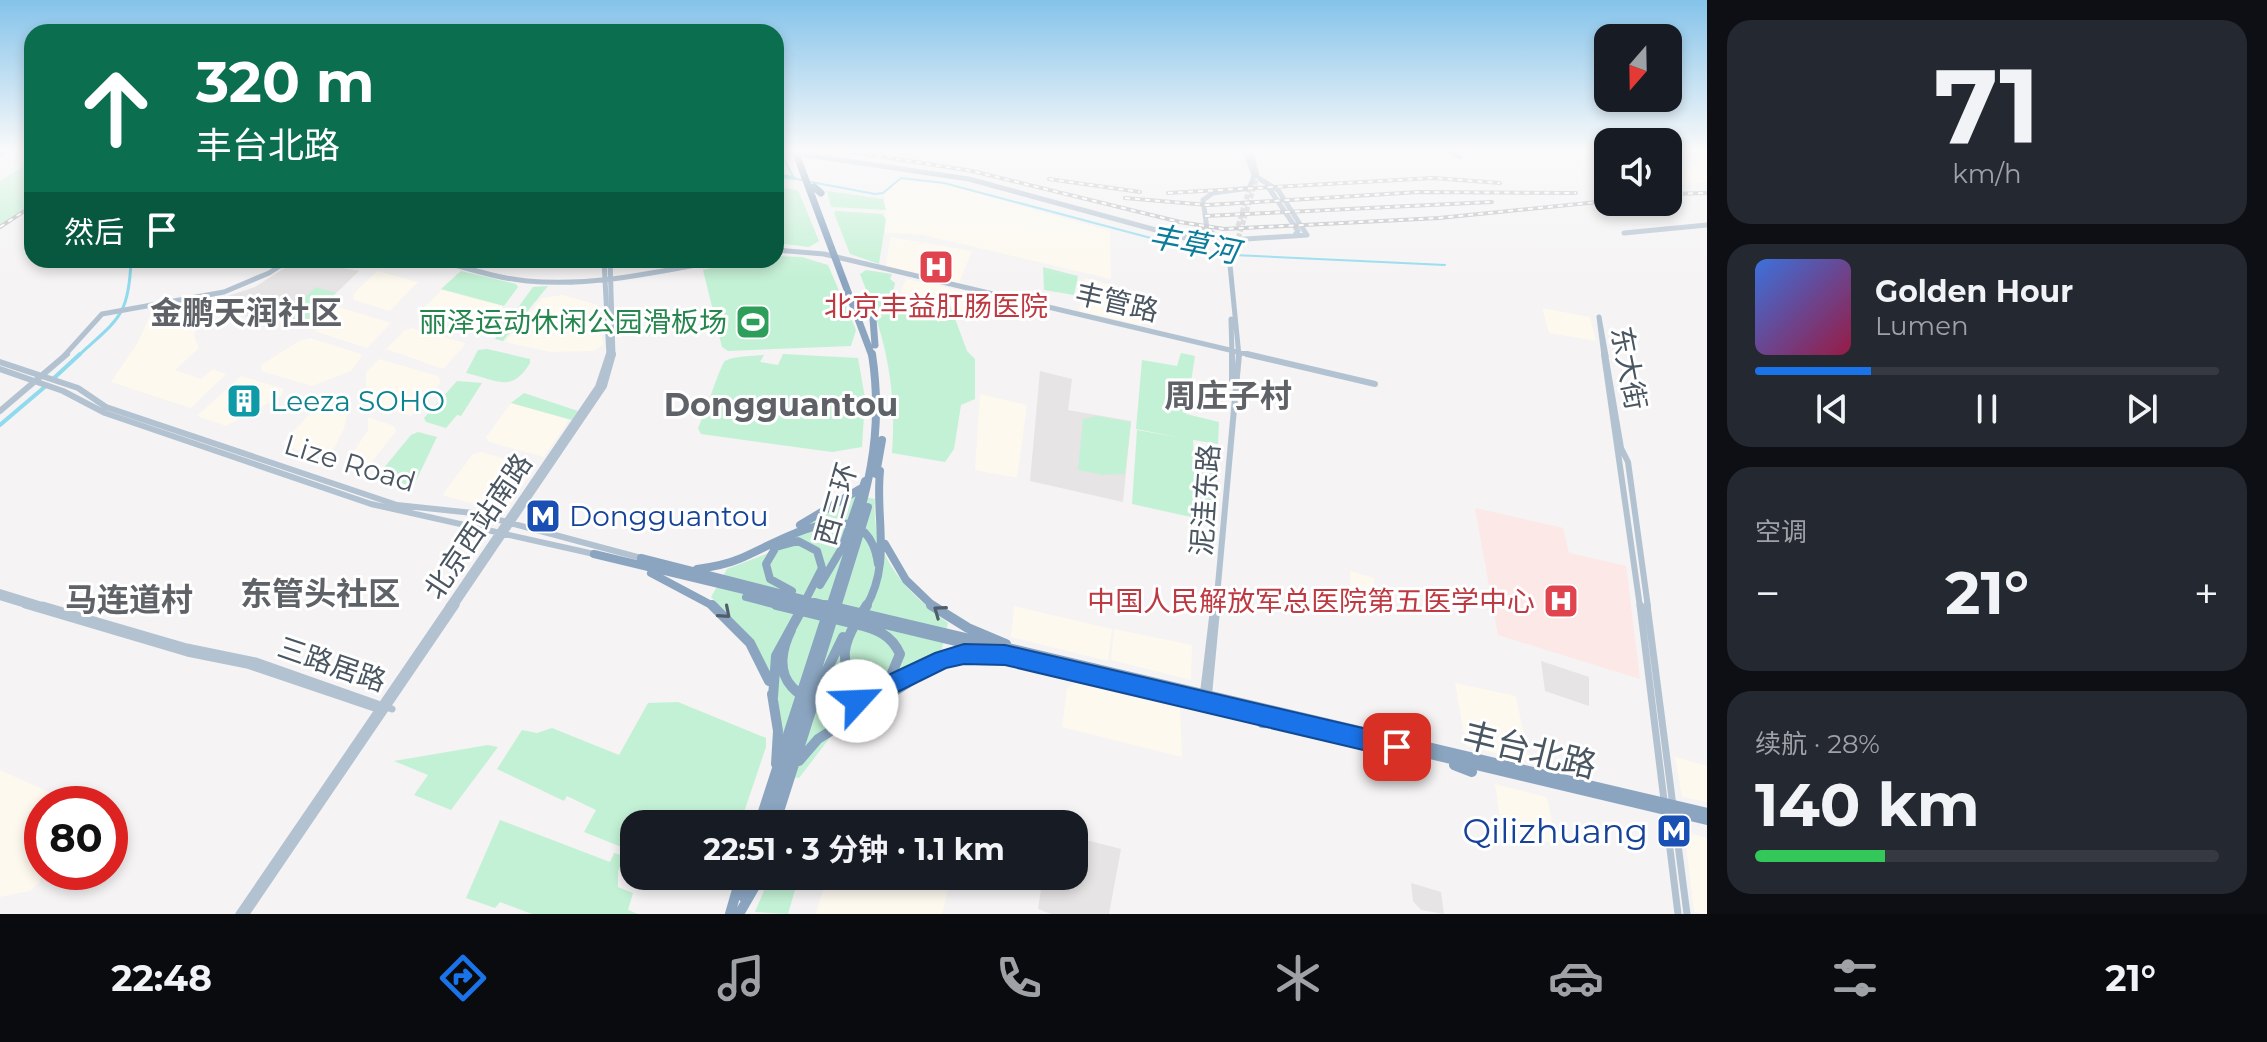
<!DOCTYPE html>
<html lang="zh">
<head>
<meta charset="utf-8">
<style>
  body { margin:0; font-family:Montserrat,"Noto Sans SC",sans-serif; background:#242831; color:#f1f3f6; height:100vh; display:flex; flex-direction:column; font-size:30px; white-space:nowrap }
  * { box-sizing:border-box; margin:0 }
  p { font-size:26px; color:#9ea1a6 }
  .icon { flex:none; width:44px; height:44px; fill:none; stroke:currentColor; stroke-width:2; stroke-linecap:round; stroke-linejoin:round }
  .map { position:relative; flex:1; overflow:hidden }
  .panel { display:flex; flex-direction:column; gap:20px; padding:20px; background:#0d0f14; width:560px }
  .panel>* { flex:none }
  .top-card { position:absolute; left:24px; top:24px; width:760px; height:244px; border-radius:24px; box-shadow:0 4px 12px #0003; background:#0b6e4f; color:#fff; overflow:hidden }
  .needle { width:52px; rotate:200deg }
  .tools { position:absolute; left:1594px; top:24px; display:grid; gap:16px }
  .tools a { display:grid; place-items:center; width:88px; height:88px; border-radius:16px; background:#171b24; box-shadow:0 4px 12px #0003; font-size:40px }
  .speed { position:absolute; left:24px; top:786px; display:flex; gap:16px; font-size:40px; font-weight:700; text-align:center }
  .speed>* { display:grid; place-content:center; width:104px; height:104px; border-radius:50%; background:#171b24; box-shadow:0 4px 12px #0003; line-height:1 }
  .speed .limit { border:12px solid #d22; background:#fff; color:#111 }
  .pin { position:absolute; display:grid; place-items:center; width:68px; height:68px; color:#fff; margin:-34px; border-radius:16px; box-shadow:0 4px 12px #0006 }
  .me { position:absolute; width:88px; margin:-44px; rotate:65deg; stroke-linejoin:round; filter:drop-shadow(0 0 6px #0008) }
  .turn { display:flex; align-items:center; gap:28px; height:168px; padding:0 40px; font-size:36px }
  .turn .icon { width:104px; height:104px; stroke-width:2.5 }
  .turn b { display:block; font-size:56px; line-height:68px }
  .then { display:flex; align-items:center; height:76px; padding:0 40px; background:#0003; gap:16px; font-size:30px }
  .big { font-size:60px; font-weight:700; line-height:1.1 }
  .panel .tile { flex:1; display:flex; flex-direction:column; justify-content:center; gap:12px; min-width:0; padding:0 28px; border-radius:24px; background:#242831 }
  .panel .dial { align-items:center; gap:0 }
  .dial b { font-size:104px; line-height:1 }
  .song { display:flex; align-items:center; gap:24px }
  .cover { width:96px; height:96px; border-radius:12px; background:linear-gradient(135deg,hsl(220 70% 55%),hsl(340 70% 35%)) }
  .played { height:8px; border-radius:4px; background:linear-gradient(90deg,#1a73e8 25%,#363941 25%) }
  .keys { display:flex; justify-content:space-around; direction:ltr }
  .heat { display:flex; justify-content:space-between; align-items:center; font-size:44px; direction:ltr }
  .charge { height:12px; border-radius:6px; background:linear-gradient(90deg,#34c759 28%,#363941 0) }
  .trip { position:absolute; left:620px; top:810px; width:468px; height:80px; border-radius:24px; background:#171b24; box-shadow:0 4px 12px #0003; font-weight:700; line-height:80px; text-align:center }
  .dock { display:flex; height:128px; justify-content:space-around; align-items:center; background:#090b0e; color:#9ea1a6 }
  .dock .icon { width:56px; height:56px }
  .dock .selected { color:#1a73e8 }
  .dock b { font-size:36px; color:#f1f3f6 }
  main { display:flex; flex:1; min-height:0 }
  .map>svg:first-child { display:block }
  .commercial { fill:#fdf9ef }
  .education { fill:#e6e4e5 }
  .medical { fill:#fce8e6 }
  .green { fill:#c3f1d5 }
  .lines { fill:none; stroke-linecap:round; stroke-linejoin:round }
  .stream { stroke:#90daee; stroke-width:2 }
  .canal-far1 { stroke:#90daee; stroke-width:3 }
  .canal { stroke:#90daee; stroke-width:4 }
  .river { stroke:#90daee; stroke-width:4 }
  .major-tunnel { stroke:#caccce; stroke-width:5; stroke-dasharray:5 2; stroke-linecap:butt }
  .major-far2 { stroke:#b3c2d1; stroke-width:5 }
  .major-far1 { stroke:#b3c2d1; stroke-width:6 }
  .major { stroke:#b3c2d1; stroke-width:7 }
  .highway-far2 { stroke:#8ba5c1; stroke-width:7 }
  .highway-far1 { stroke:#8ba5c1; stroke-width:8 }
  .highway { stroke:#8ba5c1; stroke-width:10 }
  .rail-casing { stroke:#b5b8bd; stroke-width:4 }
  .rail { stroke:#fff; stroke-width:2; stroke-dasharray:5; stroke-linecap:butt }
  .oneway { stroke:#505e6b }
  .route { fill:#1a73e8; stroke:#114b97; stroke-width:2 }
  .labels { text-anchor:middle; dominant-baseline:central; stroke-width:6; stroke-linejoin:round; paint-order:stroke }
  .street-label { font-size:28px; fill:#4a5661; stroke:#fff }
  .health-label { font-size:28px; fill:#be3a42; stroke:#fff }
  .leisure-label { font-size:28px; fill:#27864d; stroke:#fff; text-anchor:end }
  .culture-label { font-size:28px; fill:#0d838f; stroke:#fff; text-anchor:start }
  .transit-label { font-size:28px; fill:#164399; stroke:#fff; text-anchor:start }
  .water-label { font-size:30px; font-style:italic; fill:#0c7c9b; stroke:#fff }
  .quarter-label { font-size:32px; font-weight:bold; fill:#5f6368; stroke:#fff }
  .near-street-label { font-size:34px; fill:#4a5661; stroke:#fff }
  .near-transit-label { font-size:34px; fill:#164399; stroke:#fff; text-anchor:end }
</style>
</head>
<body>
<main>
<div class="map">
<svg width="1707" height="914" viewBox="0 0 1707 914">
  <rect width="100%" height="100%" fill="#f5f3f3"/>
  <path class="commercial" d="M1696 165 1707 175V182L1674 185 1668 179V166Z
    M900 180 951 186 1110 231 1111 279 923 235 885 233 884 194Z
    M890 237 972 251 959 283 886 267Z
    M377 271 418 282 390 311 354 300 353 294Z
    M1085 278 1141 293 1146 297 1141 325 1079 311Z
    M906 279 968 292 969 313H953L950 305 900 292Z
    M442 290 475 299 504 306 478 329 419 312Z
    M563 295 598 305 603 345 594 351 550 352 505 342 542 298Z
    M173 306 200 310 194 336 199 348 175 370 201 379 213 369 226 374 191 408 111 382 137 344 152 311Z
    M339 307 391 323 367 348 314 331Z
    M1542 308 1590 317 1596 341 1549 333Z
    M412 328 465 343 464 346 443 369 386 349 405 330Z
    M310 338 361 354V358L351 371 312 386 261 371V365L299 341Z
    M379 359 438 376 441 382 411 416 366 403V372Z
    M241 376 284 389 281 396 226 426 197 416Z
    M980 394 1027 405 1017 478 975 470Z
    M511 403 569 420 544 457 489 442 486 437Z
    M320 404 348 408 344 429 328 460 281 444Z
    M368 417 394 426 396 431 364 472 345 465 368 430Z
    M481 452 531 466 533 470 509 506 499 511 442 495 473 454Z
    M1350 571 1374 578V613L1351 608Z
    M1014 606 1112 629 1108 661 1011 637Z
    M1114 629 1192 645 1191 680 1111 660Z
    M1075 683 1180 708 1182 757 1062 727 1067 688Z
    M1455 683 1516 696 1529 761 1466 746Z
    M1675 757 1707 766V802L1682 797Z
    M0 770 71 802 42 804 44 872 40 882 30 891 0 897Z
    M1495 784 1547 797 1556 844 1502 831Z
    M1689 833 1707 838V914L1694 912 1685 838Z
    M827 876H918L949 885 942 914H816Z"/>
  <path class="education" d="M297 260 359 271 304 324 213 312 219 299 255 287Z
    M1040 371 1072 379 1068 410 1131 421 1123 502 1030 481Z
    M1541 661 1589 677V706L1545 691Z
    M1074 837 1121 849 1109 914H1051L1038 909 1043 876H1074Z
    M1411 883 1441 892 1444 914 1421 910 1413 901Z"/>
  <path class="medical" d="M1475 508 1563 528 1569 553 1626 566 1640 679 1498 635Z"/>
  <path class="green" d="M32 161V203L0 225V181Z
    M776 187 798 190 819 241 809 247 776 243Z
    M827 191 883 199 886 210 831 207Z
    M836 211 882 214 886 219 879 264 850 254 834 213Z
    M776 256 802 257 828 265 856 330 851 346 728 351 722 347 703 270 747 260H776Z
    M1043 267 1078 276 1074 295 1044 290Z
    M866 270 892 274 890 279 895 283 891 301C907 313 921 314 941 313L938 302 950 305 967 351 975 359V399L961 405 954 449 945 462 892 453C897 384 885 337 860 274Z
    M461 271 516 284 518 287 504 306 441 289Z
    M548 286 503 341 495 339 533 287Z
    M316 287 336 293 304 324 282 321 288 315 280 312 289 303 297 305Z
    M487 349 530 359V363C511 394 498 380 466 373L478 350Z
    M1181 353 1195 356 1186 414 1219 422 1218 444 1193 440 1194 457 1201 458 1202 450 1218 453 1211 514 1200 519 1132 504 1137 430 1182 438 1136 429 1142 360 1177 366Z
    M783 354 858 358 865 398 862 447 832 452 701 434 698 428C704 417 721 363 725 361 734 356 753 356 764 355L760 362 778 365Z
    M457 381 482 383 461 416 457 415 446 428 426 422 424 418Z
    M524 393 578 411 572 420 511 403Z
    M1097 416 1131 422 1125 474 1103 475 1078 470 1083 419Z
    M418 432 437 437 413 487 378 475 411 435Z
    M855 495 875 499C870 554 906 592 948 623L941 653 835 731 799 778 792 777C775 700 772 653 711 597L727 569 766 554 793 535 795 528Z
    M678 702 766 738V747L740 824H634V852L584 832 596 810 567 796 564 801 497 769 522 730 537 733 552 728 619 755 648 703Z
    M488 745 498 747 451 810 414 795 428 775 394 761Z
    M500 820 610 862 614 853 625 856 618 871V887L633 893 628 910 638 914H532L500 902 495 908 466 898Z
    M770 876H799L788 914 755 912Z"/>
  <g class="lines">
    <path class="stream" d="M780 152 794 178 801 180
      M811 182 875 194 883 193 901 178 944 183 1211 254 1445 265"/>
    <path class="canal-far1" d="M78 356C118 319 129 317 131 260"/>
    <path class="canal" d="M53 379 80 354
      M0 425 47 385"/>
    <path class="river" d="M776 175 794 178"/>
    <path class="major-tunnel" d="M1238 226 1251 183
      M1230 265 1256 180"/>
    <path class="major-far2" d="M780 151 969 179 1200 242 1307 235 1278 190 1260 179
      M1251 151 1257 176
      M1449 151 1460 157 1454 151
      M1268 187 1298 231 1294 236
      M1624 233 1707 225
      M1184 236H1196L1205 227
      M1222 240 1207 229 1203 200 1213 193 1250 188 1254 175 1245 151
      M776 250 824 254 1255 356
      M437 260C467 268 496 278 527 281 593 287 658 272 722 260
      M604 260 609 356
      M610 260 613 356
      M1230 265 1239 356
      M1599 317 1606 356
      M1599 317 1604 356
      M1231 319 1232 356
      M64 356 102 314 224 292 269 273 289 260"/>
    <path class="major-far1" d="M1232 354V380
      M1247 354 1375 384
      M1604 354 1640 607
      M1605 354 1621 448 1628 462 1648 607
      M0 362 78 388 106 407 397 505 473 513 641 558
      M0 369 63 391 105 413 371 504 594 554
      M0 411 67 354
      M0 592 49 607
      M0 597 32 607
      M448 607 598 387 609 354
      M454 607 604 386 613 354
      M1214 607 1215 598
      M1216 607 1239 354"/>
    <path class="major" d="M25 605 187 653 247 665 380 710
      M43 605 187 647 256 661 392 709
      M1640 605 1678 914
      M1647 605 1687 914
      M1204 689 1214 605
      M1209 690 1217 605
      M239 914 450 605
      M246 914 456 605"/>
    <path class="highway-far2" d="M795 151 872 356
      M0 153 4 151
      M814 187 821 193
      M873 319 875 345"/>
    <path class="highway-far1" d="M876 474 882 440
      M800 525 860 489
      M885 544 906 580 934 607
      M594 554 814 607
      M641 558 834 607
      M697 569C712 567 725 565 739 559 778 543 867 484 878 564
      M651 573 715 607
      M820 585 842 548 865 481
      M792 591 770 579 766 564 776 547 798 541 817 551 822 568 802 607
      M746 597 784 607
      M830 607C859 515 887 452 872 354
      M837 607 868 507
      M866 607C892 562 875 519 880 471"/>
    <path class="highway" d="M712 605 750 643 769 681
      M776 605 855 624
      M805 605 1707 820
      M826 605 1707 813
      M931 605 968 628 1006 644
      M855 624C876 629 891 634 900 654L890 678 867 685 851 677C840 658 845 642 855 624Z
      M855 624 867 605
      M791 630C782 648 777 671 792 687 836 734 897 676 942 659 956 654 971 653 985 654
      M772 694 778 731 776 764
      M773 697 776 656 804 605
      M1262 723 1281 724
      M799 761 818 739 914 679
      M1454 765 1472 772
      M759 824 830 605
      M768 824 837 605
      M775 824 819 686 843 637
      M744 898 752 876
      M730 914 741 876
      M739 914 761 876"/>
    <defs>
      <path id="rail" d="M847 151 972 171 1180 222 1224 229 1439 218 1608 201
        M1049 179 1140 192
        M1168 193 1433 178 1500 183
        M1668 194 1707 193
        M1125 198 1208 205 1419 192 1576 193
        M1597 203 1632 202
        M1205 216 1492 202
        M0 227 32 206"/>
    </defs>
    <use href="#rail" class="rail-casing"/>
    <use href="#rail" class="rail"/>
  </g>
  <defs><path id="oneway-chevron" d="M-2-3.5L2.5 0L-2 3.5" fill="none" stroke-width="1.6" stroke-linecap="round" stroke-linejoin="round" transform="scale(2)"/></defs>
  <g class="oneway">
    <use href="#oneway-chevron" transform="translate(939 611) rotate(-144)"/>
    <use href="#oneway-chevron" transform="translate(725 613) rotate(41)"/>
  </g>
  <linearGradient id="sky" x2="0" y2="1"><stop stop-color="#85c3ea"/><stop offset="0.54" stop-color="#fafafa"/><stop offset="1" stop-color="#fafafa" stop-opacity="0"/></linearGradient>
  <rect width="1707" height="279" fill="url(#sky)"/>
  <path class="route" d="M964 644 1005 645 1397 736 1405 739 1408 747 1405 755 1397 758 1005 665 964 664 946 668 865 708 857 711 850 708 846 701 850 693 935 653Z"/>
  <defs>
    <symbol id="hospital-square" viewBox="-11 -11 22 22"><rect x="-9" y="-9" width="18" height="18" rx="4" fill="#e0444e" stroke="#fff"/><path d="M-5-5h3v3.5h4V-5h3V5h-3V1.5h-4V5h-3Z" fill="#fff"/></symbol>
    <symbol id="stadium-square" viewBox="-11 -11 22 22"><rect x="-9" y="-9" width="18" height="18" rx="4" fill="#2e9e5b" stroke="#fff"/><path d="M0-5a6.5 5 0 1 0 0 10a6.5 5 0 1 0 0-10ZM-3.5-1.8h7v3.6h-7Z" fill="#fff"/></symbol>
    <symbol id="building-square" viewBox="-11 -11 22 22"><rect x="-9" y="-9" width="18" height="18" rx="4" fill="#0f9aa8" stroke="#fff"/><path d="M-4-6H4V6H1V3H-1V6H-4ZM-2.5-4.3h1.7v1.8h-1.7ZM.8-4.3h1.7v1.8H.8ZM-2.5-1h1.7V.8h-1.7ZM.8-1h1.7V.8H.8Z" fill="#fff"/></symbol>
    <symbol id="metro-square" viewBox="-11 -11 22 22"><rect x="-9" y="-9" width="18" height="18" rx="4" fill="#1a4fb4" stroke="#fff"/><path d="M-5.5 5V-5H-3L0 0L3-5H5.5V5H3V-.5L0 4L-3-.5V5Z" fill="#fff"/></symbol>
  </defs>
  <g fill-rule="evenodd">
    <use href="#hospital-square" x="916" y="247" width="40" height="40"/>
    <use href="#stadium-square" x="733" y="302" width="40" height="40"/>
    <use href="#building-square" x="224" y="381" width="40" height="40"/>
    <use href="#metro-square" x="523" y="496" width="40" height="40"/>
    <use href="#hospital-square" x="1541" y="581" width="40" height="40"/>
    <use href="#metro-square" x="1654" y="811" width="40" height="40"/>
  </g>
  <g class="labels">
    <g class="street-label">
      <text transform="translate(1117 302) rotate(13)">丰管路</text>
      <text transform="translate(1629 368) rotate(79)">东大街</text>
      <text transform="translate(350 463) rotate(17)">Lize Road</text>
      <text transform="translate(1205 500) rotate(-86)">泥洼东路</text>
      <text transform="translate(836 504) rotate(-74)">西三环</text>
      <text transform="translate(478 526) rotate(-56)">北京西站南路</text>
      <text transform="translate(332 664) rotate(19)">三路居路</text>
    </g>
    <g class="health-label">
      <text x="936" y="306">北京丰益肛肠医院</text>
      <text x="1535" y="601" text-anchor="end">中国人民解放军总医院第五医学中心</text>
    </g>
    <g class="leisure-label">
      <text x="727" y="322">丽泽运动休闲公园滑板场</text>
    </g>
    <g class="culture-label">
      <text x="270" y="401">Leeza SOHO</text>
    </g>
    <g class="transit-label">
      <text x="569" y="516">Dongguantou</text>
    </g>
    <g class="water-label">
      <text transform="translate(1194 244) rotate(11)">丰草河</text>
    </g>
    <g class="quarter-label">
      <text x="246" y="312">金鹏天润社区</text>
      <text x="1228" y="395">周庄子村</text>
      <text x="781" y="404">Dongguantou</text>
      <text x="320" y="593">东管头社区</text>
      <text x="129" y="599">马连道村</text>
    </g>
    <g class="near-street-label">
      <text transform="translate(1530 750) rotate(14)">丰台北路</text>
    </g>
    <g class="near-transit-label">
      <text x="1648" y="831">Qilizhuang</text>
    </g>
  </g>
</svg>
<div class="tools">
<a><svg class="needle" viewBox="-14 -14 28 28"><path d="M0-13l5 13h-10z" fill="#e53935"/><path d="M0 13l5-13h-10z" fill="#9ea1a6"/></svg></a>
<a><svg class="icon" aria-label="sound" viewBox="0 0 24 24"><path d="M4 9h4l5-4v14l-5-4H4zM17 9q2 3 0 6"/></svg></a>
</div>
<div class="speed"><div class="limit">80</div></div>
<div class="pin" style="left:1397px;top:747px;background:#d93025"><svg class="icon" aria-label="arrive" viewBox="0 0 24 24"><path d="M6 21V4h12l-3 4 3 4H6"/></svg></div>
<svg class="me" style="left:857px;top:701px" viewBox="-20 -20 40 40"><circle r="19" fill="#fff"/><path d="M0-13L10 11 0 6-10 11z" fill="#1a73e8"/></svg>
<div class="trip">22:51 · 3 分钟 · 1.1 km</div>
<div class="top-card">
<div class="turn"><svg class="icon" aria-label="ahead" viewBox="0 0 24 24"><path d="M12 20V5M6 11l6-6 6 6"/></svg><div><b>320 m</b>丰台北路</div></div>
<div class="then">然后<svg class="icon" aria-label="arrive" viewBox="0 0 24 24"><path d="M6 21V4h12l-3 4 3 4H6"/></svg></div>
</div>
</div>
<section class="panel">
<div class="tile dial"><b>71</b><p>km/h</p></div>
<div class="tile">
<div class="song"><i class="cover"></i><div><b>Golden Hour</b><p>Lumen</p></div></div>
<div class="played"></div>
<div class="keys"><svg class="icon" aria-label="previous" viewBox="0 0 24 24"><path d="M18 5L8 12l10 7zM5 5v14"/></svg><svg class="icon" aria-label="pause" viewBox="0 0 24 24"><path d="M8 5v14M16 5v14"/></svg><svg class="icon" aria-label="next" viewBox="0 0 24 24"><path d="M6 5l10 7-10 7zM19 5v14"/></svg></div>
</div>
<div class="tile"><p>空调</p>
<div class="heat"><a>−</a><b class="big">21°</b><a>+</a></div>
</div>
<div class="tile"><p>续航 · 28%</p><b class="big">140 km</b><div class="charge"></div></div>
</section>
</main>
<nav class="dock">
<b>22:48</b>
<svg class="icon selected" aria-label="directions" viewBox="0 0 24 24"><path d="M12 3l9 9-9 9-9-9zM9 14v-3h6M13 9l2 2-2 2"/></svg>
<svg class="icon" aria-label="music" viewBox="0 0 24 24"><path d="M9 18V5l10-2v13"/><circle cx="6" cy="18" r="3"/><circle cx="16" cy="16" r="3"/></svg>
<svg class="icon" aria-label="phone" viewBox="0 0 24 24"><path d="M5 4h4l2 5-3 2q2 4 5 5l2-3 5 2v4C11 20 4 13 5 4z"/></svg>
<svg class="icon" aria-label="climate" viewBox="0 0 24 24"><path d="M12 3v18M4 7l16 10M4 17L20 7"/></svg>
<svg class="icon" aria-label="car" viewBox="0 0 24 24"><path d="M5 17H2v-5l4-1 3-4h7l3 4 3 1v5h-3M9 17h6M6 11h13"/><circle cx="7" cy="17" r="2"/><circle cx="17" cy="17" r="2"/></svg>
<svg class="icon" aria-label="filters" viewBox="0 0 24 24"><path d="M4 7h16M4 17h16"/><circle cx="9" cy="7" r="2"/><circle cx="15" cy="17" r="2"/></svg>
<b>21°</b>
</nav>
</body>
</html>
